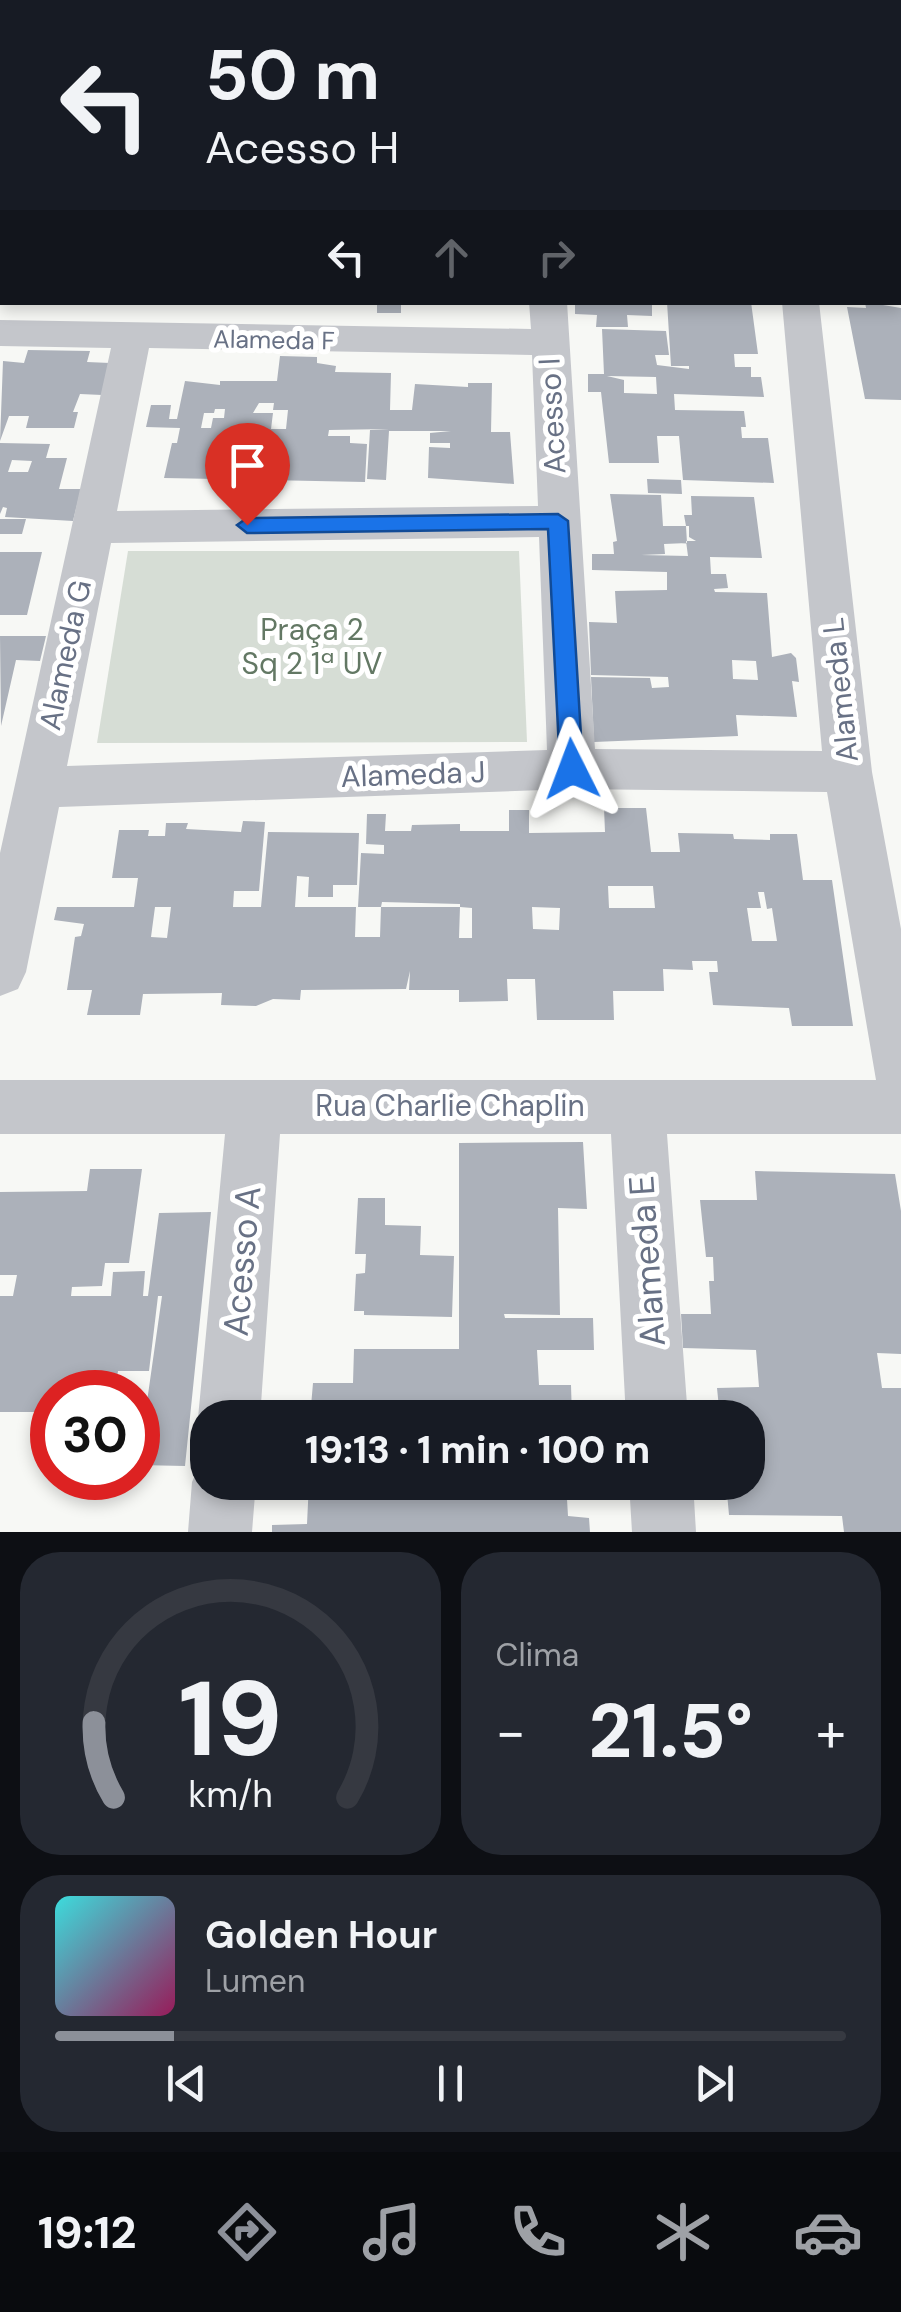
<!DOCTYPE html>
<html lang="pt">
<head>
<meta charset="utf-8">
<style>
  body { margin:0; font-family:"DM Sans",sans-serif; background:#242831; color:#f1f3f6; height:100vh; display:flex; flex-direction:column; font-size:38px; white-space:nowrap }
  * { box-sizing:border-box; margin:0 }
  p { font-size:32px; color:#9ea1a6 }
  .icon { flex:none; width:55px; height:55px; fill:none; stroke:currentColor; stroke-width:2; stroke-linecap:round; stroke-linejoin:round }
  .map { position:relative; height:1532px; overflow:hidden }
  .side { display:flex; flex-direction:column; gap:20px; padding:20px; background:#0d0f14; flex:1 }
  .side>* { flex:none }
  .hud { position:absolute; left:0px; top:0px; width:902px; height:305px; box-shadow:0 5px 15px #0003; background:#171b24; color:#f1f3f6; overflow:hidden }
  .speed { position:absolute; left:30px; top:1370px; display:flex; gap:20px; font-size:50px; font-weight:700; text-align:center }
  .speed>* { display:grid; place-content:center; width:130px; height:130px; border-radius:50%; background:#171b24; box-shadow:0 5px 15px #0003; line-height:1 }
  .speed .limit { border:15px solid #d22; background:#fff; color:#111 }
  .pin { position:absolute; display:grid; place-items:center; width:85px; height:85px; color:#fff; margin:-102px -42px; border-radius:50% 50% 50% 0; rotate:-45deg; box-shadow:0 0 10px #0007 }
  .pin .icon { rotate:45deg }
  .me { position:absolute; width:110px; margin:-55px; rotate:357deg; stroke-linejoin:round; filter:drop-shadow(0 0 8px #0008) }
  .turn { display:flex; align-items:center; gap:35px; height:210px; padding:0 40px; font-size:45px }
  .turn .icon { width:130px; height:130px; stroke-width:2.5 }
  .turn b { display:block; font-size:70px; line-height:85px }
  .lanes { display:flex; align-items:center; height:95px; padding:0 40px; background:#0003; justify-content:center; gap:50px; direction:ltr }
  .lanes .off { opacity:.35 }
  .big { font-size:75px; font-weight:800; line-height:1.1 }
  .side .tile { flex:1; display:flex; flex-direction:column; justify-content:center; gap:15px; min-width:0; padding:0 35px; border-radius:40px; background:#242831 }
  .side .dial { align-items:center; gap:0 }
  .dial svg { height:260px; overflow:visible; fill:none; stroke:#363941; stroke-width:7; stroke-linecap:round; text-anchor:middle }
  .dial text { fill:#f1f3f6; stroke:none }
  .song { display:flex; align-items:center; gap:30px }
  .cover { width:120px; height:120px; border-radius:15px; background:linear-gradient(135deg,hsl(180 70% 55%),hsl(330 70% 35%)) }
  .played { height:10px; border-radius:5px; background:linear-gradient(90deg,#8c9099 15%,#363941 15%) }
  .keys { display:flex; justify-content:space-around; direction:ltr }
  .heat { display:flex; justify-content:space-between; align-items:center; font-size:55px; direction:ltr }
  .side .tiles { flex:1; display:grid; gap:20px; grid-template-columns:1fr 1fr }
  .tile:last-child { grid-column:span 2 }
  .trip { position:absolute; left:190px; top:1400px; width:575px; height:100px; border-radius:40px; background:#171b24; box-shadow:0 5px 15px #0003; font-weight:800; line-height:100px; text-align:center }
  .tabs { display:flex; height:160px; justify-content:space-around; align-items:center; background:#090b0e; color:#9ea1a6 }
  .tabs .icon { width:70px; height:70px }
  .tabs .selected { color:#8c9099 }
  .tabs b { font-size:45px; color:#f1f3f6 }
  .map>svg:first-child { display:block }
  .green { fill:#d6ddd5 }
  .building { fill:#acb1ba; fill-rule:evenodd }
  .lines { fill:none; stroke-linecap:round; stroke-linejoin:round }
  .minor { fill:#c4c6cb; fill-rule:evenodd }
  .route { fill:#1a73e8; stroke:#114b97; stroke-width:2.5 }
  .labels { text-anchor:middle; dominant-baseline:central; stroke-width:10; stroke-linejoin:round; paint-order:stroke }
  .far-street-label { font-size:25px; fill:#687185; stroke:#fff }
  .street-label { font-size:30px; fill:#687185; stroke:#fff }
  .park-label { font-size:30px; fill:#637864; stroke:#fff }
  .near-street-label { font-size:35px; fill:#687185; stroke:#fff }
</style>
</head>
<body>
<div class="map">
<svg width="901" height="1532" viewBox="0 0 901 1532">
  <rect width="100%" height="100%" fill="#f7f8f5"/>
  <path class="green" d="M128 551H519L527 742 97 743Z"/>
  <path class="building" d="M377 302H401V313H377Z
    M575 302H652V316L627 315 628 327H596L597 315 575 314Z
    M667 302H751L758 354H734L735 367H751V377H761L764 397 674 394 675 410 744 411 746 427H741L742 438H768L774 483 683 480 679 436H657L659 463H609L601 392H588V374H604L602 329 666 331 669 355H655L657 365 689 369V366H671ZM607 376 656 377 657 394 624 393V380Z
    M865 302 901 308V400L865 399 847 307 866 308Z
    M28 350 90 351 87 362 110 363 102 395 80 394 73 412H78L74 428H26L29 416H9L0 441 3 361 24 363Z
    M280 356 317 357V363L336 366 335 372 391 373 390 410H412L415 384 468 387V383H492L491 432H510L514 484 428 478 429 447 450 448V443H430V433L451 431H389L386 480 367 479 370 430 389 429 329 430 328 436H350V443L367 444 365 482 164 478 172 443H177L180 428 146 427 151 405H171L169 419H177L185 381 220 385V381H277ZM259 403H274L273 410H288L286 429H271L273 413H253ZM215 409H225L224 418H213L211 428H201L204 413H214Z
    M0 443 50 444 46 458H67L59 489H81L73 521 5 517 7 508 3 507 0 514ZM12 460 32 461 28 472H8Z
    M647 479 681 480 682 494 648 493Z
    M610 494 661 495 663 526H686L687 543 664 544 665 554 641 555 688 556 686 541H696L689 537V526H686L684 515H692L691 496 754 497 762 558 710 557 711 574H726L728 588 714 589 715 592 767 593 772 657 791 653 796 658 799 682 792 681 797 717 736 715 738 736 594 742 591 677 650 678 652 688 669 687 668 677 591 675 589 622 617 623 615 591 667 590V572L592 570V554H614L613 542 617 541ZM732 660 756 661 758 680 733 679Z
    M0 519H26L22 534H0Z
    M0 552H42L27 615H0Z
    M0 636H46L40 661 16 660 1 726Z
    M604 808H646L651 852H680L678 833 733 834 734 839 770 840V834H797L803 880H832L853 1026H792L789 1008 713 1005 709 972H718L717 961H692L693 970 663 969 664 991H613L614 1020H537L535 979H507L508 1001 459 1002V990H409L410 971 406 989 301 990 300 1000 273 999 256 1006 221 1005 222 993 143 994 140 1015H87L92 990H67L75 937 81 936 84 924 54 920 57 907H134L138 878H112L119 830H149L148 836H165L166 823H188L186 829 241 832 243 821 265 822 259 891H234L233 907H261L268 832 359 833 357 885H333V897H308L309 877 297 876 295 907H356L355 937H380L381 907H460V904L382 902 381 907H358L361 853 384 854V845L366 844 367 814H386L385 831H411L412 825 460 824V831H509V810H529V833L605 832ZM608 886H653L655 908H609ZM758 892H764L767 909 772 908 777 941H752L747 908H761ZM155 907H171L167 938 151 937ZM460 907 472 908V938H459ZM532 907 560 908 559 930 533 929Z
    M583 1142 587 1209 558 1208 560 1315 504 1314 505 1318H593L594 1350H537L539 1385H571L572 1418H310L313 1383H353L354 1349H459V1143Z
    M90 1169H142L129 1263H105L102 1286 72 1287 71 1296H111L113 1272 145 1271 143 1296H148L159 1213 211 1212 185 1466 138 1465 162 1296H158L149 1371H118L115 1392H52V1412H0V1296H13L17 1275H0V1192L87 1191Z
    M755 1171 895 1174 901 1211V1354L877 1353 882 1388H901V1532H844L842 1516 729 1515 726 1482H748V1418H720L717 1388 759 1387 756 1350 683 1348 681 1314H711L709 1281H714L713 1257H706L700 1200H757Z
    M358 1198H385V1225L421 1226 420 1255 454 1256 452 1317 364 1315V1311H354L356 1274 365 1273 366 1254H355Z
    M309 1482H566L568 1516 589 1518 590 1532H272V1525L307 1524Z"/>
  <g class="lines">
    <path class="minor" d="M195 0H225V2H195Z
      M486 0H516V2H486Z
      M672 0H702V2H672Z
      M0 8H2V27H0Z
      M0 175 2 176V197H0Z
      M529 302H567L595 749 822 751 782 302H819L872 772 901 929V1134H667L688 1418H626L611 1134H280L260 1418H208V1440L198 1418 225 1134H0V1080H876L827 792 572 789 59 807 26 972 18 989 0 996V853L111 348 0 346V320L531 329ZM149 348 532 355 538 506 117 511ZM539 537 547 750 67 766 111 543Z
      M208 1457V1482H256L252 1532H188L192 1482 202 1460Z
      M629 1482H693L696 1532H632Z"/>
  </g>
  <path class="route" d="M558 514 568 521 583 769 580 776H563L560 769 548 529 247 533 237 525 247 518Z"/>
  <g class="labels">
    <g class="far-street-label">
      <text transform="translate(274 340) rotate(1)">Alameda F</text>
    </g>
    <g class="street-label">
      <text transform="translate(552 416) rotate(-93)">Acesso I</text>
      <text transform="translate(65 655) rotate(-78)">Alameda G</text>
      <text transform="translate(840 690) rotate(-96)">Alameda L</text>
      <text transform="translate(413 774) rotate(-2)">Alameda J</text>
      <text x="450" y="1105">Rua Charlie Chaplin</text>
    </g>
    <g class="park-label">
      <text x="312" y="629">Praça 2<tspan x="312" dy="34">Sq 2 1ª UV</tspan></text>
    </g>
    <g class="near-street-label">
      <text transform="translate(242 1261) rotate(-85)">Acesso A</text>
      <text transform="translate(647 1261) rotate(-94)">Alameda E</text>
    </g>
  </g>
</svg>
<div class="speed"><div class="limit">30</div></div>
<div class="pin" style="left:247px;top:525px;background:#d93025"><svg class="icon" aria-label="arrive" viewBox="0 0 24 24"><path d="M6 21V4h12l-3 4 3 4H6"/></svg></div>
<svg class="me" style="left:572px;top:769px" viewBox="-20 -20 40 40"><path d="M0-17L14 15 0 8-14 15z" fill="#1a73e8" stroke="#fff" stroke-width="4"/></svg>
<div class="trip">19:13 · 1 min · 100 m</div>
<div class="hud">
<div class="turn"><svg class="icon" aria-label="left" viewBox="0 0 24 24"><path d="M17 20v-9H6M10 6l-5 5 5 5"/></svg><div><b>50 m</b>Acesso H</div></div>
<div class="lanes"><svg class="icon" aria-label="left" viewBox="0 0 24 24"><path d="M17 20v-9H6M10 6l-5 5 5 5"/></svg><svg class="icon off" aria-label="ahead" viewBox="0 0 24 24"><path d="M12 20V5M6 11l6-6 6 6"/></svg><svg class="icon off" aria-label="right" viewBox="0 0 24 24"><path d="M7 20v-9h11M14 6l5 5-5 5"/></svg></div>
</div>
</div>
<section class="side">
<div class="tiles">
<div class="tile dial"><svg viewBox="0 0 100 80">
<path d="M14 69A42 42 0 1 1 86 69"/>
<path d="M14 69A42 42 0 0 1 8 46" stroke="#8c9099"/>
<text x="50" y="56" font-size="32" font-weight="700">19</text>
<text x="50" y="72" font-size="11">km/h</text>
</svg></div>
<div class="tile"><p>Clima</p>
<div class="heat"><a>−</a><b class="big">21.5°</b><a>+</a></div>
</div>
<div class="tile">
<div class="song"><i class="cover"></i><div><b>Golden Hour</b><p>Lumen</p></div></div>
<div class="played"></div>
<div class="keys"><svg class="icon" aria-label="previous" viewBox="0 0 24 24"><path d="M18 5L8 12l10 7zM5 5v14"/></svg><svg class="icon" aria-label="pause" viewBox="0 0 24 24"><path d="M8 5v14M16 5v14"/></svg><svg class="icon" aria-label="next" viewBox="0 0 24 24"><path d="M6 5l10 7-10 7zM19 5v14"/></svg></div>
</div>
</div>
</section>
<nav class="tabs">
<b>19:12</b>
<svg class="icon selected" aria-label="directions" viewBox="0 0 24 24"><path d="M12 3l9 9-9 9-9-9zM9 14v-3h6M13 9l2 2-2 2"/></svg>
<svg class="icon" aria-label="music" viewBox="0 0 24 24"><path d="M9 18V5l10-2v13"/><circle cx="6" cy="18" r="3"/><circle cx="16" cy="16" r="3"/></svg>
<svg class="icon" aria-label="phone" viewBox="0 0 24 24"><path d="M5 4h4l2 5-3 2q2 4 5 5l2-3 5 2v4C11 20 4 13 5 4z"/></svg>
<svg class="icon" aria-label="climate" viewBox="0 0 24 24"><path d="M12 3v18M4 7l16 10M4 17L20 7"/></svg>
<svg class="icon" aria-label="car" viewBox="0 0 24 24"><path d="M5 17H2v-5l4-1 3-4h7l3 4 3 1v5h-3M9 17h6M6 11h13"/><circle cx="7" cy="17" r="2"/><circle cx="17" cy="17" r="2"/></svg>
</nav>
</body>
</html>
